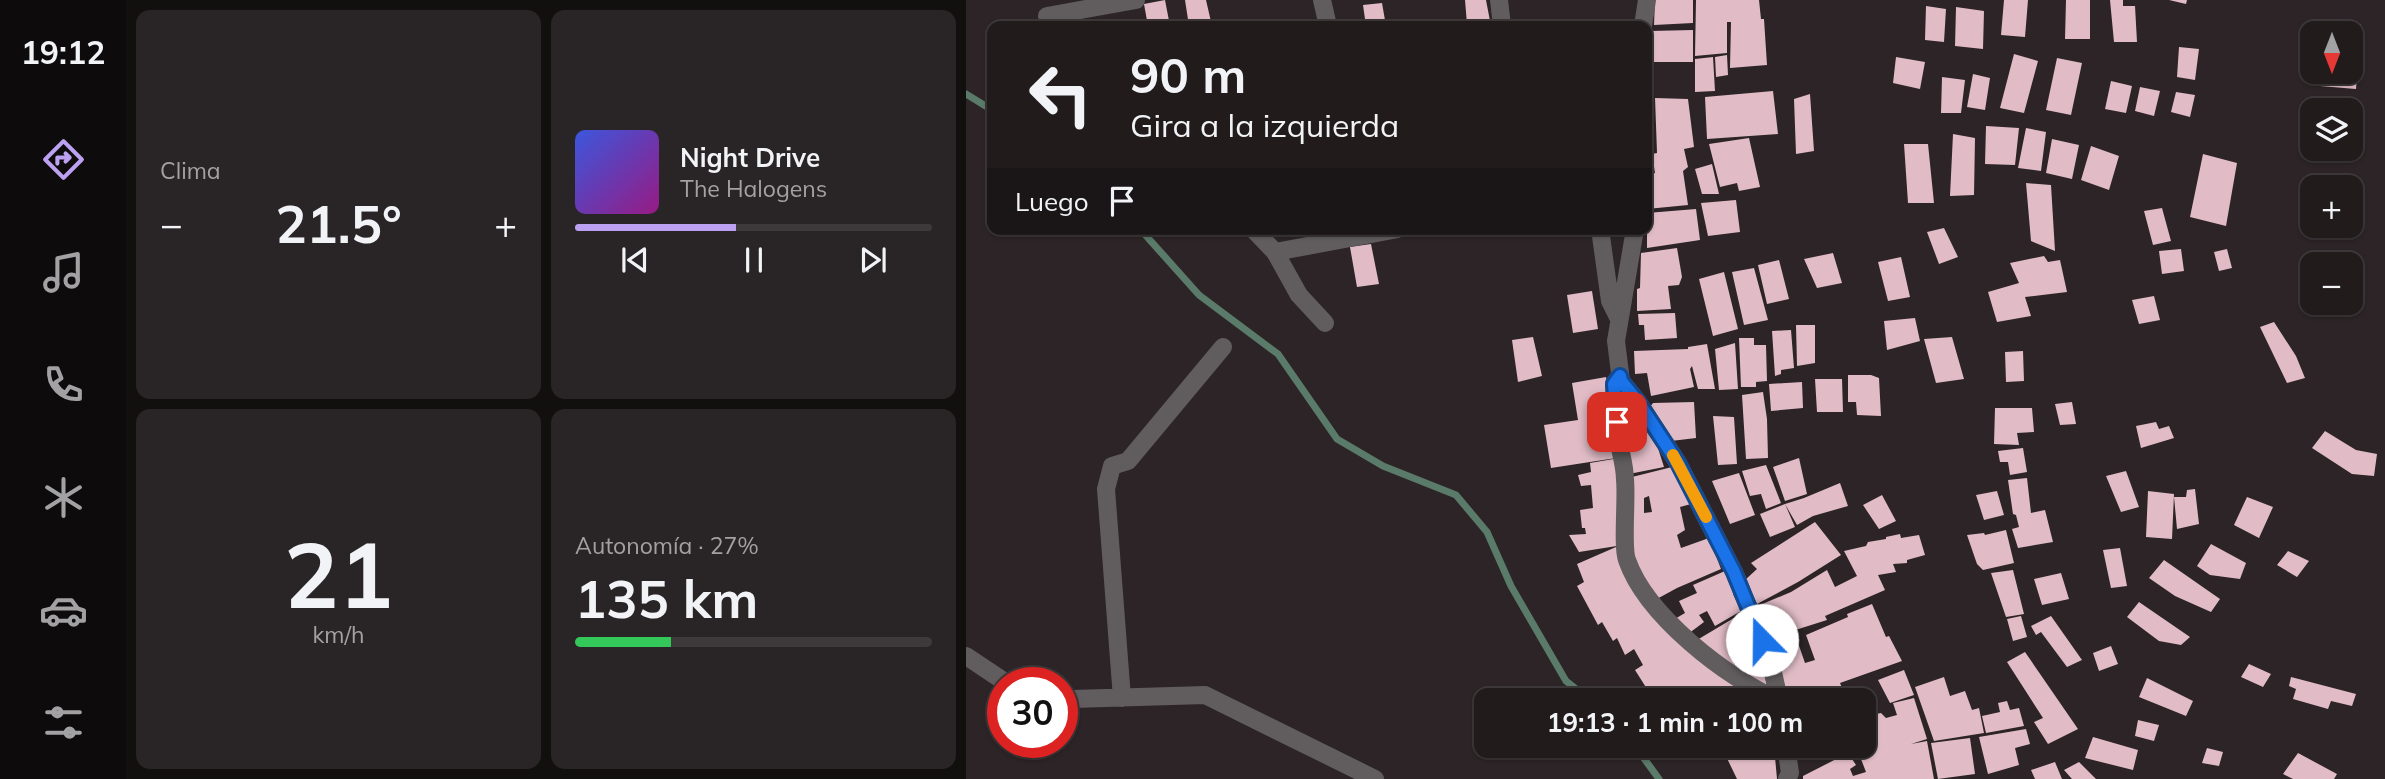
<!DOCTYPE html>
<html lang="es">
<head>
<meta charset="utf-8">
<style>
  body { margin:0; font-family:Mulish,sans-serif; background:#292425; color:#f1f3f6; height:100vh; display:flex; flex-direction:column; font-size:26px; white-space:nowrap }
  * { box-sizing:border-box; margin:0 }
  p { font-size:23px; color:#a2a1a3 }
  .icon { flex:none; width:38px; height:38px; fill:none; stroke:currentColor; stroke-width:2; stroke-linecap:round; stroke-linejoin:round }
  .map { position:relative; flex:1; overflow:hidden }
  .drawer { display:flex; flex-direction:column; gap:10px; padding:10px; background:#120f0f; width:840px }
  .drawer>* { flex:none }
  .hud { position:absolute; left:21px; top:21px; width:665px; height:214px; border-radius:14px; box-shadow:0 2px 5px #0004,0 0 0 2px #3e393b; background:#211b1c; color:#f1f3f6; overflow:hidden }
  .needle { width:46px; rotate:180deg }
  .buttons { position:absolute; left:1334px; top:21px; display:grid; gap:14px }
  .buttons a { display:grid; place-items:center; width:63px; height:63px; border-radius:14px; background:#211b1c; box-shadow:0 2px 5px #0004,0 0 0 2px #3e393b; font-size:35px }
  .speed { position:absolute; left:21px; top:667px; display:flex; gap:14px; font-size:35px; font-weight:700; text-align:center }
  .speed>* { display:grid; place-content:center; width:91px; height:91px; border-radius:50%; background:#211b1c; box-shadow:0 2px 5px #0004,0 0 0 2px #3e393b; line-height:1 }
  .speed .limit { border:10px solid #d22; background:#fff; color:#111 }
  .pin { position:absolute; display:grid; place-items:center; width:60px; height:60px; color:#fff; margin:-30px; border-radius:14px; box-shadow:0 4px 10px #0006 }
  .me { position:absolute; width:77px; margin:-38px; rotate:338deg; stroke-linejoin:round; filter:drop-shadow(0 0 5px #0008) }
  .turn { display:flex; align-items:center; gap:24px; height:147px; padding:0 28px; font-size:32px }
  .turn .icon { width:91px; height:91px; stroke-width:2.5 }
  .turn b { display:block; font-size:49px; line-height:60px }
  .then { display:flex; align-items:center; height:66px; padding:0 28px; background:#0003; gap:14px; font-size:26px }
  .big { font-size:52px; font-weight:700; line-height:1.1 }
  .drawer .card { flex:1; display:flex; flex-direction:column; justify-content:center; gap:10px; min-width:0; padding:0 24px; border-radius:14px; background:#292425 }
  .drawer .dial { align-items:center; gap:0 }
  .dial b { font-size:91px; line-height:1 }
  .song { display:flex; align-items:center; gap:21px }
  .cover { width:84px; height:84px; border-radius:10px; background:linear-gradient(135deg,hsl(230 70% 55%),hsl(310 70% 35%)) }
  .played { height:7px; border-radius:4px; background:linear-gradient(90deg,#bca0f2 45%,#3e393b 45%) }
  .keys { display:flex; justify-content:space-around; direction:ltr }
  .heat { display:flex; justify-content:space-between; align-items:center; font-size:38px; direction:ltr }
  .charge { height:10px; border-radius:5px; background:linear-gradient(90deg,#34c759 27%,#3e393b 0) }
  .drawer .tiles { flex:1; display:grid; gap:10px; grid-template-columns:repeat(2,1fr) }
  .trip { position:absolute; left:508px; top:688px; width:402px; height:70px; border-radius:14px; background:#211b1c; box-shadow:0 2px 5px #0004,0 0 0 2px #3e393b; font-weight:700; line-height:70px; text-align:center }
  main { display:flex; flex:1; min-height:0 }
  .tabs { display:flex; flex-direction:column; width:126px; justify-content:space-around; align-items:center; background:#0d0b0b; color:#a2a1a3 }
  .tabs .icon { width:49px; height:49px }
  .tabs .current { color:#bca0f2 }
  .tabs b { font-size:32px; color:#f1f3f6 }
  .map>svg:first-child { display:block }
  .lines { fill:none; stroke-linecap:round; stroke-linejoin:round }
  .stream { stroke:#5a7a6a; stroke-width:7 }
  .building { fill:#e1bcc7; fill-rule:evenodd }
  .street { stroke:#615d5e; stroke-width:18 }
  .route-casing { stroke:#114b97; stroke-width:18 }
  .route { stroke:#1a73e8; stroke-width:12 }
  .slow { stroke:#f59e0b; stroke-width:12 }
</style>
</head>
<body>
<main>
<nav class="tabs">
<b>19:12</b>
<svg class="icon current" aria-label="directions" viewBox="0 0 24 24"><path d="M12 3l9 9-9 9-9-9zM9 14v-3h6M13 9l2 2-2 2"/></svg>
<svg class="icon" aria-label="music" viewBox="0 0 24 24"><path d="M9 18V5l10-2v13"/><circle cx="6" cy="18" r="3"/><circle cx="16" cy="16" r="3"/></svg>
<svg class="icon" aria-label="phone" viewBox="0 0 24 24"><path d="M5 4h4l2 5-3 2q2 4 5 5l2-3 5 2v4C11 20 4 13 5 4z"/></svg>
<svg class="icon" aria-label="climate" viewBox="0 0 24 24"><path d="M12 3v18M4 7l16 10M4 17L20 7"/></svg>
<svg class="icon" aria-label="car" viewBox="0 0 24 24"><path d="M5 17H2v-5l4-1 3-4h7l3 4 3 1v5h-3M9 17h6M6 11h13"/><circle cx="7" cy="17" r="2"/><circle cx="17" cy="17" r="2"/></svg>
<svg class="icon" aria-label="filters" viewBox="0 0 24 24"><path d="M4 7h16M4 17h16"/><circle cx="9" cy="7" r="2"/><circle cx="15" cy="17" r="2"/></svg>
</nav>
<section class="drawer">
<div class="tiles">
<div class="card"><p>Clima</p>
<div class="heat"><a>−</a><b class="big">21.5°</b><a>+</a></div>
</div>
<div class="card">
<div class="song"><i class="cover"></i><div><b>Night Drive</b><p>The Halogens</p></div></div>
<div class="played"></div>
<div class="keys"><svg class="icon" aria-label="previous" viewBox="0 0 24 24"><path d="M18 5L8 12l10 7zM5 5v14"/></svg><svg class="icon" aria-label="pause" viewBox="0 0 24 24"><path d="M8 5v14M16 5v14"/></svg><svg class="icon" aria-label="next" viewBox="0 0 24 24"><path d="M6 5l10 7-10 7zM19 5v14"/></svg></div>
</div>
<div class="card dial"><b>21</b><p>km/h</p></div>
<div class="card"><p>Autonomía · 27%</p><b class="big">135 km</b><div class="charge"></div></div>
</div>
</section>
<div class="map">
<svg width="1419" height="779" viewBox="0 0 1419 779">
  <rect width="100%" height="100%" fill="#2c2426"/>
  <g class="lines">
    <path class="stream" d="M0 94 26 110
      M174 229 233 295 312 354 371 439 417 466 490 495 521 532 545 586 600 681 624 700
      M669 746 693 779"/>
  </g>
  <path class="building" d="M199 0 204 26H182L178 4Z
    M219 0H240L246 26H223Z
    M499 0H520L524 21 501 24Z
    M689 0H727V23L688 25Z
    M730 0H793L795 19H798L801 65 764 68 765 22H761V53L729 56Z
    M1038 0H1062L1059 37 1035 35Z
    M1100 0H1124V39H1099Z
    M1144 0H1157V6H1169L1171 42H1148Z
    M1203 0H1221L1220 4Z
    M416 3 420 26H400L397 5Z
    M960 6 980 9 978 42 959 40Z
    M990 7 1018 11 1017 49 989 46Z
    M1355 21 1395 24 1390 89 1354 86V72H1384V33H1354Z
    M727 30V62H681V49H685L684 31Z
    M1213 47 1233 49 1229 80 1211 77Z
    M1048 54 1072 61 1058 113 1034 108Z
    M761 55 762 75 750 77 749 57Z
    M747 57 749 91 729 92V59Z
    M930 57 959 62 954 89 927 83Z
    M1091 58 1116 63 1105 115 1080 110Z
    M1007 74 1024 78 1019 110 1001 107Z
    M976 77 999 80 995 113H975Z
    M1145 81 1166 86 1160 113 1139 109Z
    M1174 87 1194 91 1188 116 1169 111Z
    M807 91 812 134 741 139 739 97Z
    M1210 92 1229 95 1224 117 1205 112Z
    M844 94 848 151 830 154 828 99Z
    M689 98 722 99 728 147 718 149 722 167 717 171 722 205 681 209 684 174 689 173 686 154 691 153Z
    M1020 126 1053 128 1049 165 1019 164Z
    M1060 128 1080 132 1075 171 1052 168Z
    M987 134 1009 138 1008 195 984 196Z
    M783 138 794 187 773 191 771 183 754 187 743 144Z
    M1086 139 1113 145 1106 179 1080 173Z
    M938 144H962L968 203H942Z
    M1125 146 1153 156 1143 190 1115 180Z
    M1237 154 1271 163 1260 226 1224 217Z
    M746 164 753 194H736L729 169Z
    M1060 183 1085 185 1089 251 1065 241Z
    M770 200 774 232 742 236 735 203Z
    M1196 208 1205 241 1187 245 1178 211Z
    M730 209 734 240 681 248V213Z
    M978 228 992 257 973 264 961 232Z
    M405 244 413 284 391 287 384 247Z
    M711 248 716 277 713 285 702 286 705 309 671 311V289L674 288 675 253Z
    M1215 249 1218 271 1196 274 1193 251Z
    M1261 249 1266 268 1253 271 1248 252Z
    M867 253 876 283 851 288 838 259Z
    M1078 256 1082 262 1094 260 1101 292 1059 297 1065 316 1031 322 1022 292 1053 283 1044 263Z
    M935 257 944 297 922 301 912 262Z
    M813 260 823 299 801 304 792 265Z
    M788 268 802 320 778 325 766 272Z
    M758 272 772 329 747 336 733 279Z
    M626 291 632 329 607 333 601 295Z
    M1188 296 1194 320 1173 324 1166 300Z
    M709 313 711 338 679 340 678 325H673L672 314Z
    M949 318 954 341 921 350 918 321Z
    M1308 322 1330 356 1339 378 1321 383 1294 327Z
    M830 325H849V363L831 366Z
    M825 330 828 368 815 370V374L809 376 806 331Z
    M567 337 576 376 552 382 546 340Z
    M986 337 998 379 970 383 958 339Z
    M773 338H788V345H800L801 381 790 382V387H775Z
    M769 343 772 389 753 390 749 349Z
    M741 344 749 389H732L726 366 724 369 728 387 685 396 681 373 669 374 668 351 722 349V347Z
    M1057 351 1058 381 1040 382 1039 352Z
    M882 375H905L913 378 915 416 891 415 890 402H882Z
    M640 377 650 458 585 468 578 425 612 420 606 383Z
    M849 379H876L877 412H851Z
    M836 382 837 408 805 411 803 384Z
    M797 392 801 419 802 458 780 459 776 395Z
    M728 402 730 438 705 441 684 407 687 403Z
    M1106 402 1110 424 1094 425 1089 404Z
    M1029 408H1066L1068 432 1051 433 1053 445 1028 444Z
    M671 413 691 445 698 467 663 474 654 415Z
    M747 416 768 417 771 464 752 465Z
    M1190 422 1193 429 1203 426 1208 438 1175 448 1170 426Z
    M1359 431 1390 450 1411 454 1408 476 1386 474 1346 448Z
    M1057 448 1061 472 1044 475 1042 462H1034L1032 451Z
    M653 458 657 545 613 552 603 535 620 534 619 528H616L614 510 627 508 625 485 615 486 612 475 625 472 624 463Z
    M833 458 841 494 819 501 807 467Z
    M800 465 815 503 800 509 795 494 784 496 776 471Z
    M706 467 725 504 714 507 719 530 711 535 715 548 743 538 755 569 711 588 689 600 667 568 662 478ZM683 496 686 512 678 513V498Z
    M1160 471 1173 507 1155 512 1140 476Z
    M773 473 789 515 764 524 746 481Z
    M1061 478 1065 513 1079 510 1087 542 1052 548 1046 529 1053 527 1050 515 1047 514 1042 480Z
    M874 483 882 506 847 516 831 525 819 504 829 527 804 537 794 514 819 504 838 498Z
    M1229 489 1233 524 1211 529 1208 497H1220L1221 490Z
    M1031 491 1038 515 1018 520 1010 495Z
    M1182 491 1208 494 1206 539 1180 537Z
    M916 495 930 521 913 529 897 505Z
    M1281 497 1307 507 1293 538 1268 525Z
    M849 522 875 555 832 582 791 604 779 580 791 569 785 563Z
    M1040 530 1048 563 1017 570 1011 564 1001 535 1018 533 1019 535Z
    M934 534 935 538 953 535 959 555 941 560V563L927 564 930 572 912 575 919 590 859 616 861 620 807 637 794 605 825 592 861 570 869 587 891 576 878 551 900 546 902 542 920 539V537Z
    M1245 544 1280 563 1274 579 1244 575 1231 566Z
    M650 547 659 565 765 678 774 692 761 700H707L704 695 698 700H688L669 670 677 665 668 649 659 655 651 638 647 641 636 622 632 625 611 586 618 582 611 564Z
    M1154 548 1161 586 1145 588 1137 550Z
    M1322 551 1343 561 1331 577 1311 565Z
    M1198 560 1254 599 1245 612 1209 596 1183 578Z
    M1047 570 1058 614 1040 617 1025 573Z
    M759 571 770 591 767 594 775 611 749 626 741 611 733 615 738 622 722 634 707 620 719 613 713 601 731 593 727 585Z
    M1095 573 1103 599 1076 605 1068 579Z
    M1173 602 1224 637 1215 645 1193 641 1161 617Z
    M906 604 920 637 923 636 936 661 874 683 876 688 836 700H823L806 642 830 637 839 663 849 660 840 635 882 617 881 614Z
    M778 612 788 647 791 646 801 685 791 684 731 640Z
    M1055 616 1061 637 1047 641 1041 619Z
    M1085 616 1116 660 1101 667 1075 632 1070 635 1065 626Z
    M1145 646 1152 664 1133 671 1127 653Z
    M1059 652 1112 729 1082 744 1068 722 1077 718 1041 662Z
    M1283 664 1305 674 1297 687 1275 677Z
    M938 670 948 695 924 703 912 680Z
    M978 677 984 696 999 691 1006 710 1013 708 1018 733 968 741 949 687Z
    M1325 677 1390 694 1386 706 1365 701 1362 709 1327 699 1330 689 1323 686Z
    M1181 678 1227 701 1220 716 1173 697Z
    M792 690 798 700H779L777 694Z
    M948 698 961 739 945 744 961 741 968 779H837V776L882 753 890 765 884 769 887 776 900 772 890 746H898V743L905 741 898 723V708L903 706 905 715 915 713 920 718 931 715 927 703Z
    M1041 701 1044 710 1053 708 1058 726 1020 733 1016 716 1034 712 1032 703Z
    M1172 720 1193 725 1188 741 1169 736Z
    M1060 729 1064 744 1049 748 1053 765 1022 774 1013 737Z
    M1127 737 1172 750 1167 770 1119 758Z
    M1004 738 1009 774 972 779 965 743Z
    M742 746H758L747 753Z
    M764 746H808L811 779H771L757 750Z
    M1241 748 1257 752 1253 766 1236 763Z
    M1332 753 1371 774 1368 779H1327L1317 774Z
    M1089 762 1096 779H1069L1065 770Z
    M1113 762 1130 779H1106L1098 770Z"/>
  <g class="lines">
    <path class="street" d="M356 0 362 26
      M533 0 536 26
      M81 16 170 0
      M677 26 681 0
      M287 229 309 252 432 229
      M634 229 644 301 653 319
      M669 229 650 341 655 381 672 402 712 463 768 572 805 663 813 700
      M309 252 333 295 359 323
      M654 376 648 384C649 401 650 420 652 437 654 452 659 465 659 480 661 498 656 547 661 560 680 615 761 679 813 700
      M0 656 39 682
      M96 697 106 699 239 695 409 779
      M156 698 140 489 146 466 162 461 257 347
      M820 746 824 773 821 779"/>
  </g>
  <g class="lines">
    <defs>
      <path id="route" d="M651 422 648 384 654 376 655 381 672 402 712 463 768 572 796 640"/>
    </defs>
    <use href="#route" class="route-casing"/>
    <use href="#route" class="route"/>
    <path class="slow" d="M707 455 740 517"/>
  </g>
</svg>
<div class="buttons">
<a><svg class="needle" viewBox="-14 -14 28 28"><path d="M0-13l5 13h-10z" fill="#e53935"/><path d="M0 13l5-13h-10z" fill="#a2a1a3"/></svg></a>
<a><svg class="icon" aria-label="layers" viewBox="0 0 24 24"><path d="M12 4l9 5-9 5-9-5zM3 14l9 5 9-5"/></svg></a>
<a>+</a>
<a>−</a>
</div>
<div class="speed"><div class="limit">30</div></div>
<div class="pin" style="left:651px;top:422px;background:#d93025"><svg class="icon" aria-label="arrive" viewBox="0 0 24 24"><path d="M6 21V4h12l-3 4 3 4H6"/></svg></div>
<svg class="me" style="left:796px;top:640px" viewBox="-20 -20 40 40"><circle r="19" fill="#fff"/><path d="M0-13L10 11 0 6-10 11z" fill="#1a73e8"/></svg>
<div class="trip">19:13 · 1 min · 100 m</div>
<div class="hud">
<div class="turn"><svg class="icon" aria-label="left" viewBox="0 0 24 24"><path d="M17 20v-9H6M10 6l-5 5 5 5"/></svg><div><b>90 m</b>Gira a la izquierda</div></div>
<div class="then">Luego<svg class="icon" aria-label="arrive" viewBox="0 0 24 24"><path d="M6 21V4h12l-3 4 3 4H6"/></svg></div>
</div>
</div>
</main>
</body>
</html>
